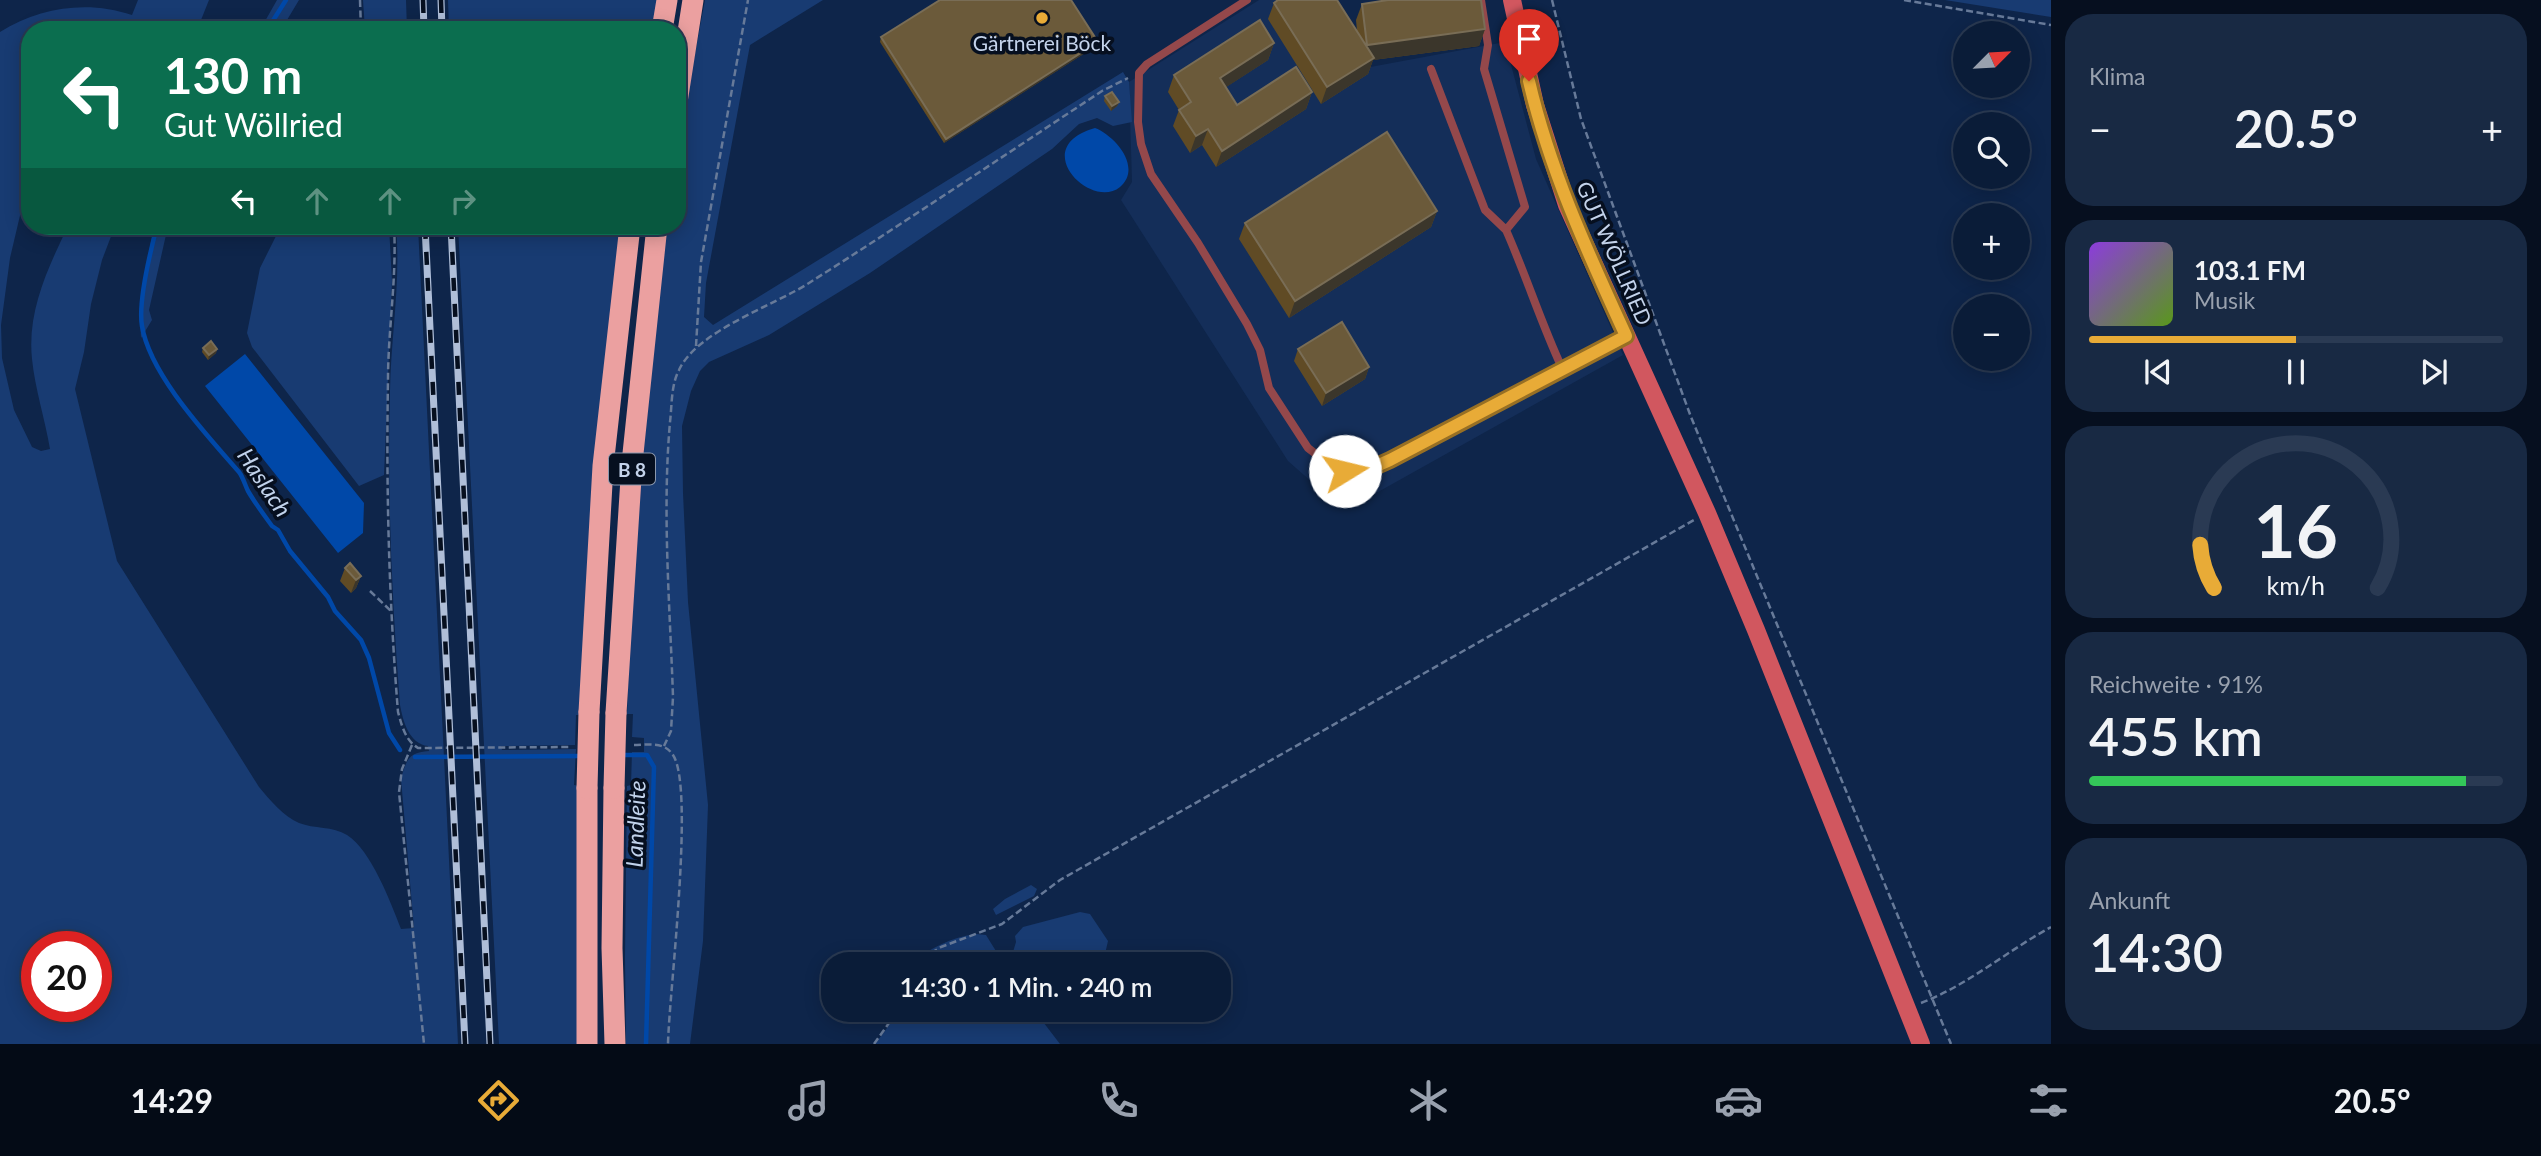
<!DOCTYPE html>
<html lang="de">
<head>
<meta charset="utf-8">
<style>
  body { margin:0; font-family:Lato,sans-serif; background:#182943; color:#f1f3f6; height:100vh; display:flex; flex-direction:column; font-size:26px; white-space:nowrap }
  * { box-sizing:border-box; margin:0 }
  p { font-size:23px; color:#99a1ae }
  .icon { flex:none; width:38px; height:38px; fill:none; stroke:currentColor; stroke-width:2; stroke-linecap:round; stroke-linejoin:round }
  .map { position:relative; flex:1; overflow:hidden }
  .drawer { display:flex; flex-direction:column; gap:14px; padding:14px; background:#060f1f; width:490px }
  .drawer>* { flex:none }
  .top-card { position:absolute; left:21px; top:21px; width:665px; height:214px; border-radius:28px; box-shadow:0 4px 18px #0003,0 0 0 2px #2a3a53; background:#0b6e4f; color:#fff; overflow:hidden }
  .needle { width:46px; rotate:66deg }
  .tools { position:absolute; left:1953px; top:21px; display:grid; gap:14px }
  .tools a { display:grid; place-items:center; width:77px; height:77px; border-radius:50%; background:#0a1c38; box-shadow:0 4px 18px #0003,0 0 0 2px #2a3a53; font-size:35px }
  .speed { position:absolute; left:21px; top:931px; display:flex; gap:14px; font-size:35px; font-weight:700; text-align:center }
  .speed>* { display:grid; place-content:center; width:91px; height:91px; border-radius:50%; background:#0a1c38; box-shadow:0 4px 18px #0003,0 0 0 2px #2a3a53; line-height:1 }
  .speed .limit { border:10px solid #d22; background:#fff; color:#111 }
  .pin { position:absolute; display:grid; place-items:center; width:60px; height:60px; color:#fff; margin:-72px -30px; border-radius:50% 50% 50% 0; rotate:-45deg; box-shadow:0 0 7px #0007 }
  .pin .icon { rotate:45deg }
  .me { position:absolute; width:77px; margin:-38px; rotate:81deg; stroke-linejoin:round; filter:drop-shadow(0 0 5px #0008) }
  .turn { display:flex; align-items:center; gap:24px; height:147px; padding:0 28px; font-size:32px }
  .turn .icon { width:91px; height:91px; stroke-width:2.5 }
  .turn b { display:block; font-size:49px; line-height:60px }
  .lanes { display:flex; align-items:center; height:66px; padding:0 28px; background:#0003; justify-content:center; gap:35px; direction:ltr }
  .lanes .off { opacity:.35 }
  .big { font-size:52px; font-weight:600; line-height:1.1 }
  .drawer .tile { flex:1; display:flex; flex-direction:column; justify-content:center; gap:10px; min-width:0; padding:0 24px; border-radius:28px; background:#182943 }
  .drawer .dial { align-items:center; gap:0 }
  .dial svg { height:182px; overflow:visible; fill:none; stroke:#2a3a53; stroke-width:7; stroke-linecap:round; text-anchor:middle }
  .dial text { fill:#f1f3f6; stroke:none }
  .song { display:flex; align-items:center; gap:21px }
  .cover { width:84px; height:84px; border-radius:10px; background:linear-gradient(135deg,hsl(270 70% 55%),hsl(90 70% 35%)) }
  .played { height:7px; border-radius:4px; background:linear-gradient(90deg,#e8ab37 50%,#2a3a53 50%) }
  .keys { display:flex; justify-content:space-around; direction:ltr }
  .heat { display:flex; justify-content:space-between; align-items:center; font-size:38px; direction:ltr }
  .charge { height:10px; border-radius:5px; background:linear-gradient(90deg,#34c759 91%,#2a3a53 0) }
  .trip { position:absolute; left:821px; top:952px; width:410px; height:70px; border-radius:28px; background:#0a1c38; box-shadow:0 4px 18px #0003,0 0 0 2px #2a3a53; font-weight:600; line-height:70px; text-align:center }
  .menu { display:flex; height:112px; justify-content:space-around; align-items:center; background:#040b16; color:#99a1ae }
  .menu .icon { width:49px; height:49px }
  .menu .active { color:#e8ab37 }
  .menu b { font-size:32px; color:#f1f3f6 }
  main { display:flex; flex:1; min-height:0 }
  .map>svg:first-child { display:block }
  .built { fill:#142e59 }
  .green { fill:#183b72; fill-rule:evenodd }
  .water { fill:#0048a8 }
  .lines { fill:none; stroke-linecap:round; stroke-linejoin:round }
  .stream { stroke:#0048a8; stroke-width:4.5 }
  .path { stroke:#677a99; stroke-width:2.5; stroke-dasharray:7 3.5; stroke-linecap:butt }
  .lane { stroke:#94484b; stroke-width:8 }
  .secondary { stroke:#d1575f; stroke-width:18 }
  .highway { stroke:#eba0a0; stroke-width:21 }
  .rail-casing { stroke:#afbed8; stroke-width:7 }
  .rail { stroke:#060f1f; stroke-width:4.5; stroke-dasharray:13; stroke-linecap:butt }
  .highway-bridge { stroke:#eba0a0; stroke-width:21 }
  .wall { fill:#604b25 }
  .shaded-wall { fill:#3b362b }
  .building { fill:#6b5a3a; stroke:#796d56; stroke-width:2 }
  .route-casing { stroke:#976f24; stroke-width:18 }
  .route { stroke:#e8ab37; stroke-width:12 }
  .poi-dot { fill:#e8ab37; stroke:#060f1f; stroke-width:2.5 }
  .labels { text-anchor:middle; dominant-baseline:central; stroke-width:7; stroke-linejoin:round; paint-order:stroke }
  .shield { fill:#060f1f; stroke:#8b98ae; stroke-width:2 }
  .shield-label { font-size:19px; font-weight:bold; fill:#c4d3eb }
  .poi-label { font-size:21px; fill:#c4d3eb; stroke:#060f1f }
  .street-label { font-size:21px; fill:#c4d3eb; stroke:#060f1f }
  .water-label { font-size:23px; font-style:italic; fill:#c1d2eb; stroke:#060f1f }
</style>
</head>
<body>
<main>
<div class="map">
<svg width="2051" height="1044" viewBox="0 0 2051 1044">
  <rect width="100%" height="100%" fill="#0e254a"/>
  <path class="built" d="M1259 0H1323L1365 68 1505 42 1536 159 1623 355 1378 492 1355 496 1331 493 1313 483 1288 461 1121 200 1132 182 1129 82Z"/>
  <path class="green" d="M138 0H209L197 30H30V173L10 258 1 325 2 358 14 410 32 447 41 451 50 449C45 419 35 389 32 359 27 311 48 268 68 226H115L102 260 91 304 84 352 75 389 117 561 259 787C270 800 283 816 299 823 314 829 333 826 347 835 371 850 391 903 401 929L414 928 401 779C406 760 409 752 429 751L428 746C409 744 403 721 400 705 392 601 387 495 390 391 391 335 401 282 396 226H418L458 1044H0V32C40 7 88 0 132 15ZM37 947H96V1006H37Z
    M277 0H299L281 30H260Z
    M363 0H406L407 30H365Z
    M448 0H663L657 30H449Z
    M705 0H823L750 45 706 283 704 317 713 325 1123 72 1129 82 1132 122 1113 126 1097 118 1079 124 1052 149 870 273 769 335 709 362 700 371 691 391 682 426 683 493 688 602 708 805 703 941 690 1044H626L625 957 627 786 631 785 632 752H644V738L632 737 633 714H627L633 554 666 226H677V149Z
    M1945 0H2051V17Z
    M154 226H168L149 310 152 320 141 338C138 300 147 263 154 226Z
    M281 226H389L392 281 384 475 359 486 252 347 247 333 260 268Z
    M458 226H625L583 715H576L575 745 501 746 502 750 576 749 574 785 580 786V1044H499Z
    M1031 885 1037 889 1034 896 996 915 993 909 1005 899Z
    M1080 912 1090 914 1108 941 1105 954C1080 966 1056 964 1029 962L1024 954 1013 952 1016 942 1015 936 1023 927Z
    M976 934 986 935 1004 964H910C928 949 952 937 976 934Z
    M895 1010H1034L1060 1044H875L890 1024Z"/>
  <path class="water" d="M1095 128C1114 135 1143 167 1120 187 1091 211 1027 147 1095 128Z
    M245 354 364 503 363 533 338 553 205 386Z"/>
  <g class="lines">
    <path class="stream" d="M267 30 286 0
      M157 226C151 249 138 303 142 326 150 375 207 435 239 472 243 477 245 485 248 491 255 503 264 515 272 526L278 530 290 551 328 597 335 611 361 640 369 658 389 733 400 750
      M621 755H647L654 767 646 1044
      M415 757 580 756"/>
    <path class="path" d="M360 0 361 30
      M1552 0 1581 119 1691 417 1951 1044
      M1904 0 2051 25
      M394 226C397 278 388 329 388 380 386 491 389 601 398 712 402 726 405 740 418 748L571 747
      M696 346 701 262 748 0
      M370 591 391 611
      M412 745 402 769 399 792 424 1044
      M634 745C648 745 664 741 673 755 695 788 669 993 668 1044
      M664 746 671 731 673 697C670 606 662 513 670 422 672 405 671 385 679 370 697 331 773 306 809 283 908 220 1005 155 1102 91L1128 78
      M913 964 941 947 1002 924 1060 880 1694 520
      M1921 1003C1968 985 2007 951 2051 927
      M874 1044 889 1023 894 1010"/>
    <path class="lane" d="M1247 0 1147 64 1139 73 1138 122 1141 144 1151 174 1198 243 1247 324 1260 350 1269 388 1308 448 1334 468 1363 472 1390 461 1626 336
      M1431 69 1485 210 1506 230 1525 207 1484 69 1488 45 1481 0
      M1506 230C1526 275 1541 323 1562 368"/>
    <path class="secondary" d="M1512 0 1535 105 1567 205 1707 513 1756 630 1921 1044"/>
    <path class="highway" d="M662 30 667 0
      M677 102 693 0
      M589 712 603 466 630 226
      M616 713 632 463 657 226
      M587 788V1044
      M614 788 612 948 615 1044"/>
    <defs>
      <path id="rail" d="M423 0 424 30
        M441 0 442 30
        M425 226 465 1044
        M451 226 490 1044"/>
    </defs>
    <use href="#rail" class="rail-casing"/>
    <use href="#rail" class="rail"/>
    <path class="highway-bridge" d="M587 788 589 712
      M614 788 616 713"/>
  </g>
  <path class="wall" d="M1274 3 1357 31 1356 20 1362 4 1485 29 1479 46 1373 60 1368 74 1321 104 1268 19Z
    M881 37 1098 42 1096 46 944 143 880 42Z
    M1274 43 1268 60 1226 87 1237 105 1312 92 1306 109 1216 167 1202 145 1190 153 1173 126 1179 110 1168 92 1174 75Z
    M1105 96 1119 102 1117 106 1111 111 1104 101Z
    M1437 211 1431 227 1289 318 1239 239 1245 223Z
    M203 348 217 349 216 353 208 360 202 352Z
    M1298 349 1369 367 1365 379 1322 406 1294 361Z
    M345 568 361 576 356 588 351 593 340 581Z"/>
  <path class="shaded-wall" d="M1485 29 1479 46 1373 60 1368 74 1321 104 1327 87 1361 62 1367 45Z
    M1098 42 1096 46 944 143 946 139Z
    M1274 43 1268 60 1214 95 1220 78Z
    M1312 92 1306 109 1216 167 1222 151Z
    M1119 102 1117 106 1111 111 1112 106Z
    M1208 129 1202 145 1190 153 1196 136Z
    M1437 211 1431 227 1289 318 1295 301Z
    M217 349 216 353 208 360 209 355Z
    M1369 367 1365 379 1322 406 1326 393Z
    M361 576 356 588 351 593 356 580Z"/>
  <path class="building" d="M940 0H1071L1098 42 946 139 881 37Z
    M1278 0H1337L1374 58 1327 87 1274 3Z
    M1388 0H1481L1485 29 1367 45 1362 4Z
    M1260 20 1274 43 1220 78 1237 105 1296 67 1312 92 1222 151 1208 129 1196 136 1179 110 1191 102 1174 75Z
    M1112 92 1119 102 1112 106 1105 96Z
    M1387 132 1437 211 1295 301 1245 223Z
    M1342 322 1369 367 1326 393 1298 349Z
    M211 341 217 349 209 355 203 348Z
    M350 563 361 576 356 580 345 568Z"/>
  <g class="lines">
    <defs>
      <path id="route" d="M1345 471 1363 472 1390 460 1626 336C1588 253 1550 171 1529 81"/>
    </defs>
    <use href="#route" class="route-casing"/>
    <use href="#route" class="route"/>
  </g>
  <circle class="poi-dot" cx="1042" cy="18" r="7"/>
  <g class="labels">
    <rect class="shield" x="609" y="453.5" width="46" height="31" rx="5"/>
    <g class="shield-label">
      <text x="632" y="469">B 8</text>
    </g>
    <g class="poi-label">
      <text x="1042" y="42">Gärtnerei Böck</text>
    </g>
    <g class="street-label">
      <text transform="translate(1615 253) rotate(66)">GUT WÖLLRIED</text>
    </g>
    <g class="water-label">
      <text transform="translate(265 482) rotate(56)">Haslach</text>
      <text transform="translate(635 824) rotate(-88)">Landleite</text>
    </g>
  </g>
</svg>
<div class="tools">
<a><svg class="needle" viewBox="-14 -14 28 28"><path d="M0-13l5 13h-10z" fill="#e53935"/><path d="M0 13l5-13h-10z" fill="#99a1ae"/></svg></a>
<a><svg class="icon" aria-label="search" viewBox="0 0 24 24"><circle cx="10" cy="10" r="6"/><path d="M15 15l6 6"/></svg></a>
<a>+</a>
<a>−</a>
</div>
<div class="speed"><div class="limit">20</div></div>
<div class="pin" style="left:1529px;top:81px;background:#d93025"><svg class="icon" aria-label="arrive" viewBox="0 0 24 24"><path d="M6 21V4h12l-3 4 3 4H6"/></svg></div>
<svg class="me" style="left:1345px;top:471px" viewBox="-20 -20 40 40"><circle r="19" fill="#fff"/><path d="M0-13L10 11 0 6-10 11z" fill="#e8ab37"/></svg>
<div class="trip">14:30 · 1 Min. · 240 m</div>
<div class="top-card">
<div class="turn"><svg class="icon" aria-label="left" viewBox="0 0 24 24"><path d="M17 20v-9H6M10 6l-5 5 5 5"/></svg><div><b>130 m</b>Gut Wöllried</div></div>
<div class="lanes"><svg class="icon" aria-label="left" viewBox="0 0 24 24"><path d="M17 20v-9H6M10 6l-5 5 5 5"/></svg><svg class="icon off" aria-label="ahead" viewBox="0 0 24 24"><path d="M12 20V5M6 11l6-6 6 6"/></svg><svg class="icon off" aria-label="ahead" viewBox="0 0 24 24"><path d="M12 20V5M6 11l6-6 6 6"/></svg><svg class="icon off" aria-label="right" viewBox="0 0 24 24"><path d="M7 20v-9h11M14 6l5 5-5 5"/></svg></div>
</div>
</div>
<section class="drawer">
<div class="tile"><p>Klima</p>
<div class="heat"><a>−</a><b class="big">20.5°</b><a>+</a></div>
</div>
<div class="tile">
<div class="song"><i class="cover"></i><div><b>103.1 FM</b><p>Musik</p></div></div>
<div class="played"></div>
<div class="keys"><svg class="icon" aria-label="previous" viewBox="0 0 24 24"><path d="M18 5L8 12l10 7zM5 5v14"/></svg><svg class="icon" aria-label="pause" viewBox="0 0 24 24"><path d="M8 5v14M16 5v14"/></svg><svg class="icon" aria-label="next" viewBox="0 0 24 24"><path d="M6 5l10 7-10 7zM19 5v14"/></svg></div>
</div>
<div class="tile dial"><svg viewBox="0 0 100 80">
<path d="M14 69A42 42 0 1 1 86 69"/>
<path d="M14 69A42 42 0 0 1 8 50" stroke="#e8ab37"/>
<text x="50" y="56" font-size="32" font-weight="700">16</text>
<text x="50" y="72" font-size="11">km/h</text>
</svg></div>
<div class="tile"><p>Reichweite · 91%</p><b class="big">455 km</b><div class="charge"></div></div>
<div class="tile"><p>Ankunft</p><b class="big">14:30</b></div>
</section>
</main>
<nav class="menu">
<b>14:29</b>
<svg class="icon active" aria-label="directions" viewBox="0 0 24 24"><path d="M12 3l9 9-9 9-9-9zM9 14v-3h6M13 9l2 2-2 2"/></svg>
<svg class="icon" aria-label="music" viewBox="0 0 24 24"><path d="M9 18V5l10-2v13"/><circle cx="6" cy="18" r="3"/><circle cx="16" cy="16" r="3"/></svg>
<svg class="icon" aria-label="phone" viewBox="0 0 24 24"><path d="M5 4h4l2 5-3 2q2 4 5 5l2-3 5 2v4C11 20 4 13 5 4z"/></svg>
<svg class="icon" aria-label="climate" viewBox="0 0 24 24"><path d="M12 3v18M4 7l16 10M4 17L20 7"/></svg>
<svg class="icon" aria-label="car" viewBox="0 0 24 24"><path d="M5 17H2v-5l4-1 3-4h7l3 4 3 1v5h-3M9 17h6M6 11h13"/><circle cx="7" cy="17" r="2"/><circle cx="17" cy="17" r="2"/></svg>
<svg class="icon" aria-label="filters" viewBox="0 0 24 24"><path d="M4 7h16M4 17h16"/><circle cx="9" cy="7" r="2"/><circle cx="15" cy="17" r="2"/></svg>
<b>20.5°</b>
</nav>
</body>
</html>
